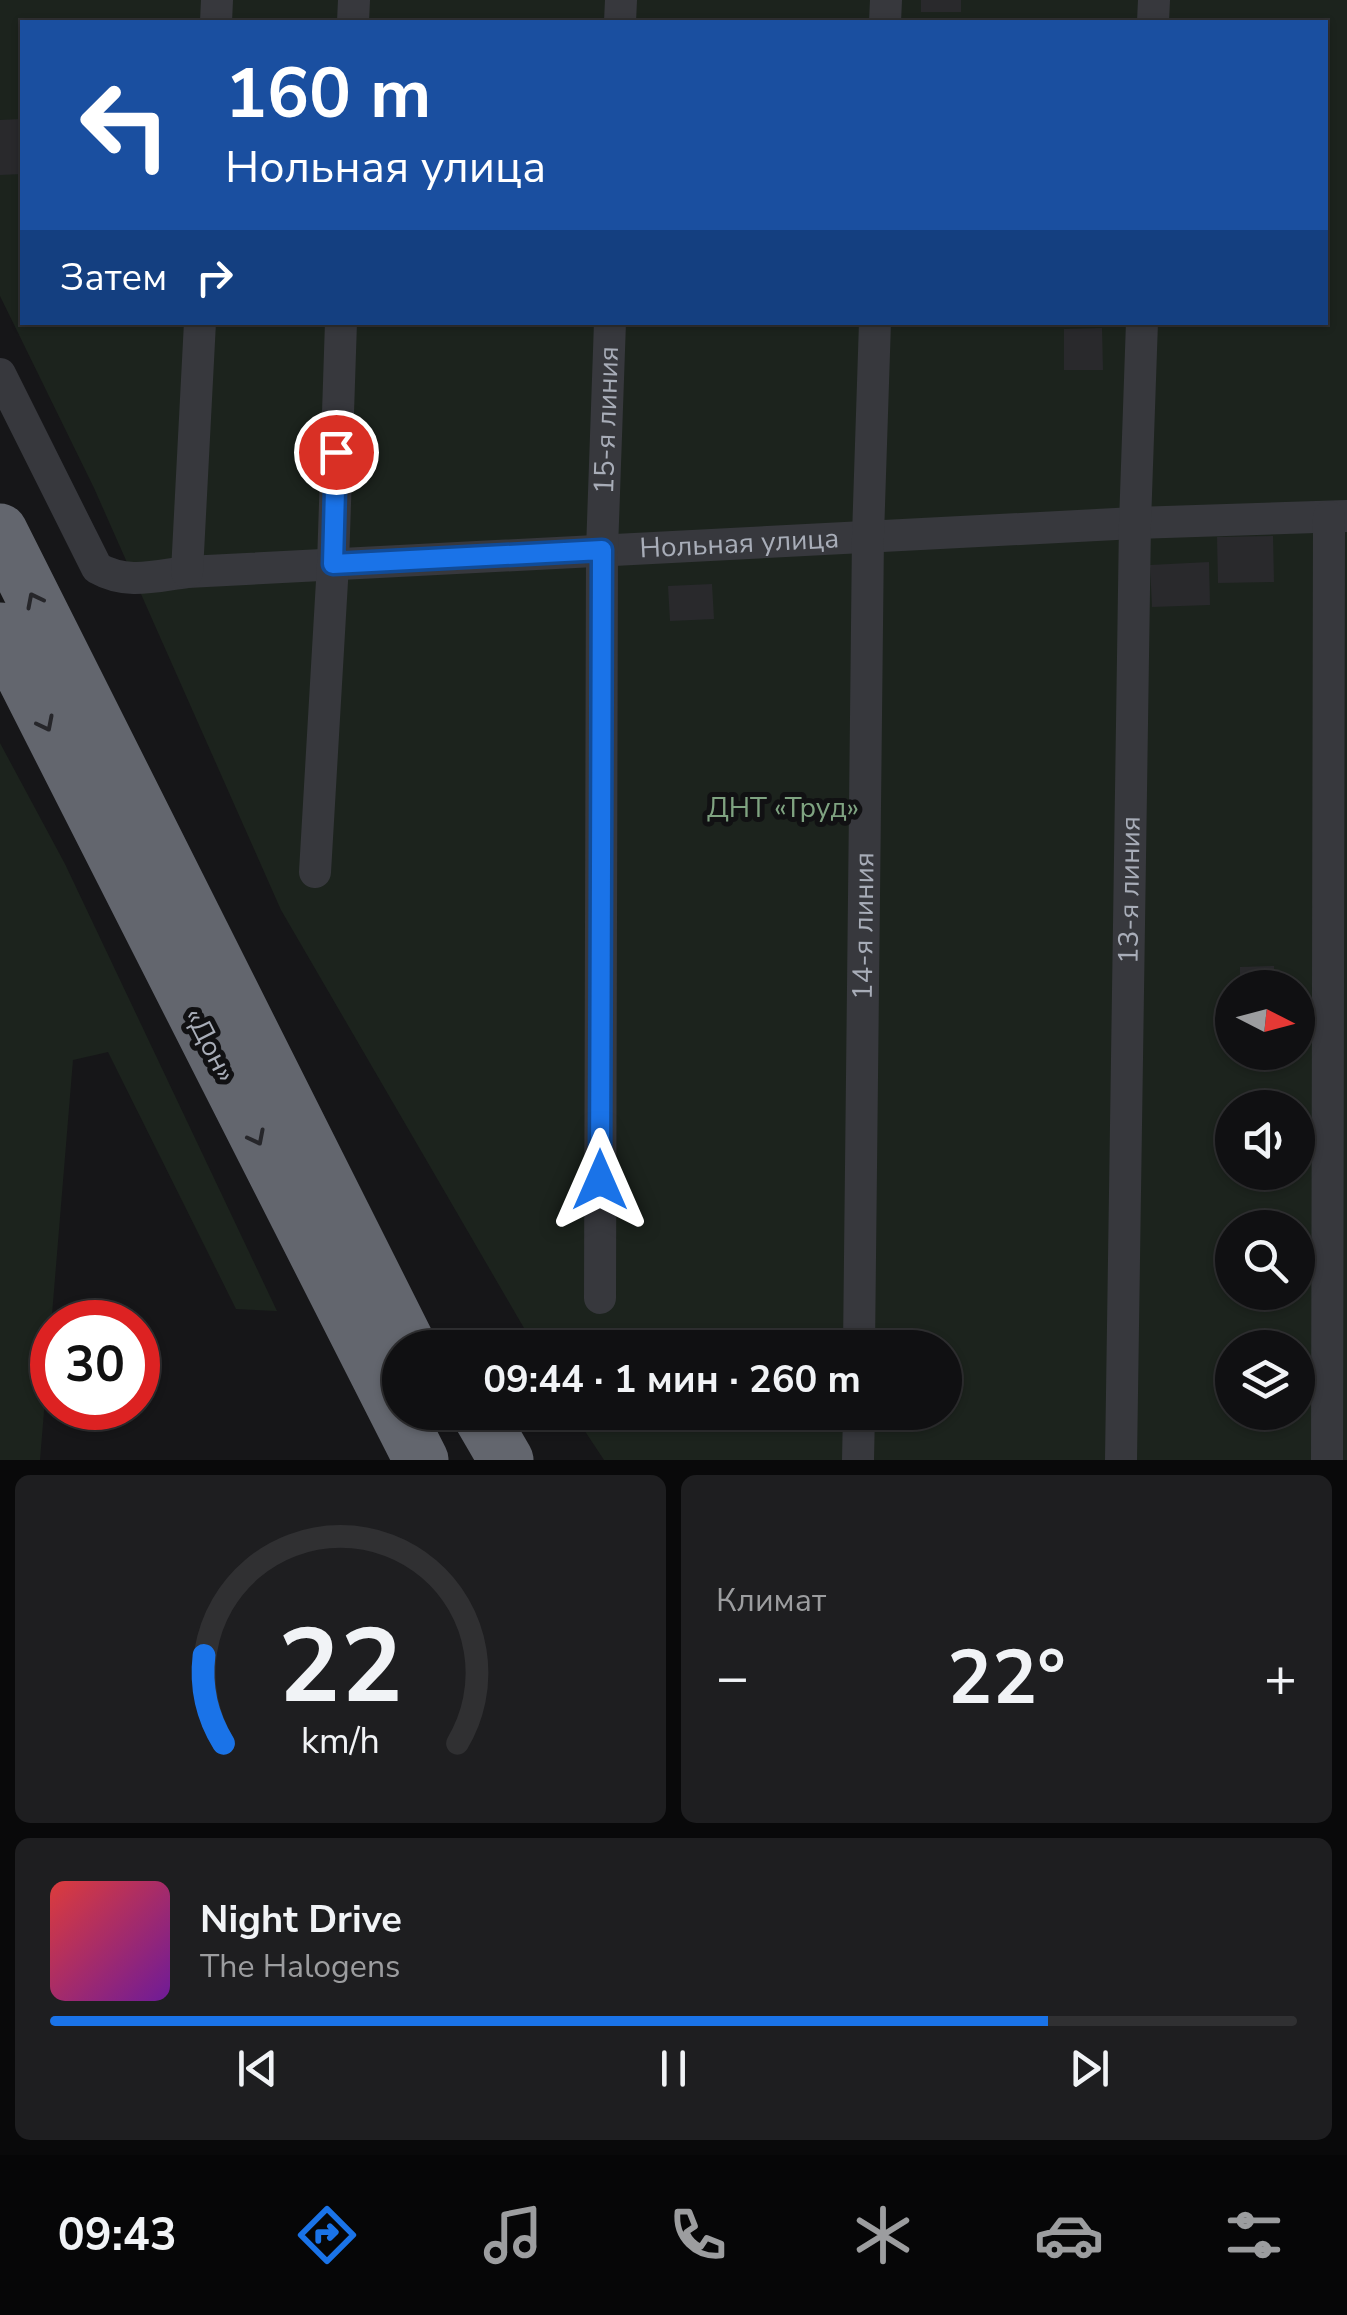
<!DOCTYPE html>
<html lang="ru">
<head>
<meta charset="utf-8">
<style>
  body { margin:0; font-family:"Nunito Sans",sans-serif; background:#1e1e20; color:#f1f3f6; height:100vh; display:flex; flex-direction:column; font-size:38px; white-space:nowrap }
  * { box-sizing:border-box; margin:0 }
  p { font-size:32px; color:#9c9d9f }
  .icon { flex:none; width:55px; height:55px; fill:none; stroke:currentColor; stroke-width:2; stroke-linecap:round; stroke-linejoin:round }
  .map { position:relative; height:1460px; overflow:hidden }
  .details { display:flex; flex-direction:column; gap:15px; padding:15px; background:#09090a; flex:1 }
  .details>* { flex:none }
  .top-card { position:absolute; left:20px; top:20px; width:1308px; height:305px; border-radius:0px; box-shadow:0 2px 8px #0004,0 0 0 2px #303032; background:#1a4fa0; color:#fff; overflow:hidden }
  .needle { width:65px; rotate:96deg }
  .buttons { position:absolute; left:1215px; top:970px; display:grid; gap:20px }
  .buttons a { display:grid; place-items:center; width:100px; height:100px; border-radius:50%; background:#101012; box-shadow:0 2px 8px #0004,0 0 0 2px #303032; font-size:50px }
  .speed { position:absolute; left:30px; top:1300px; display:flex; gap:20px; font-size:50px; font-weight:700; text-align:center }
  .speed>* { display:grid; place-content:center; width:130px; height:130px; border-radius:50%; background:#101012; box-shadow:0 2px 8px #0004,0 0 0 2px #303032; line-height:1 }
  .speed .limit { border:15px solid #d22; background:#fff; color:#111 }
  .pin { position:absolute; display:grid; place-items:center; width:85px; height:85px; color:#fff; margin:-42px; border:5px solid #fff; border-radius:50%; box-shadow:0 2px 10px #0007 }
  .me { position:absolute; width:110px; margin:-55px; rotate:0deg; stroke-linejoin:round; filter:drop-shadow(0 0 8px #0008) }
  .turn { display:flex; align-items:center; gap:35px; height:210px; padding:0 40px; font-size:45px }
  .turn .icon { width:130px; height:130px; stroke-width:2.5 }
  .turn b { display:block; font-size:70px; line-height:85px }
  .then { display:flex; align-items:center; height:95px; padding:0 40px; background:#0003; gap:20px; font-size:38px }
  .big { font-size:75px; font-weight:700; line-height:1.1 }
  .details .tile { flex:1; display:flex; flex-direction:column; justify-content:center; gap:15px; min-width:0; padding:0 35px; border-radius:15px; background:#1e1e20 }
  .details .dial { align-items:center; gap:0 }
  .dial svg { height:260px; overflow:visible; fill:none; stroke:#303032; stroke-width:7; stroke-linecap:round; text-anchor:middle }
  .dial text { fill:#f1f3f6; stroke:none }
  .song { display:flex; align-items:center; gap:30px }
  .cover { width:120px; height:120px; border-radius:15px; background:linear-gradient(135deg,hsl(0 70% 55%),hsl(280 70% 35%)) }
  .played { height:10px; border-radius:5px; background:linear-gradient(90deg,#1a73e8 80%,#303032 80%) }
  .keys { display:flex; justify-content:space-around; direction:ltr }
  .heat { display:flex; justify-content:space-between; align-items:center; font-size:55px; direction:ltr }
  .details .tiles { flex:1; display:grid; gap:15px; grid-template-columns:1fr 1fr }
  .tile:last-child { grid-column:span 2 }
  .trip { position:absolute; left:382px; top:1330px; width:580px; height:100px; border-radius:50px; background:#101012; box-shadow:0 2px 8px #0004,0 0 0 2px #303032; font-weight:700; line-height:100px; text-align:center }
  .tab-bar { display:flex; height:160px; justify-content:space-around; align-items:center; background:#060607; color:#9c9d9f }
  .tab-bar .icon { width:70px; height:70px }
  .tab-bar .on { color:#1a73e8 }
  .tab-bar b { font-size:45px; color:#f1f3f6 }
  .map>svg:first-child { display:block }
  .green { fill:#1c231d; fill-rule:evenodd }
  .building { fill:#29292c }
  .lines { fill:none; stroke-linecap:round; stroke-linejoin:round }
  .street { stroke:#37383d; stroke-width:32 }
  .highway { stroke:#63666e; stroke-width:55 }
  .oneway { stroke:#26262a }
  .route-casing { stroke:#114b97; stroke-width:25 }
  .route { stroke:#1a73e8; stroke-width:18 }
  .labels { text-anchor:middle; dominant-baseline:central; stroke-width:10; stroke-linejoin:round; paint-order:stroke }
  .street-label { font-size:28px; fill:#a8adb8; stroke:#111113 }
  .park-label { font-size:28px; fill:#7fa381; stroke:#111113 }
</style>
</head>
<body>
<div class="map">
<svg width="1347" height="1460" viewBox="0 0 1347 1460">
  <rect width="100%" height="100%" fill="#161618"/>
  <path class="green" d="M0 0H1347V1460H604L573 1413 945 1412V1348L535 1347 281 910 94 488 0 296ZM22 22H1325V322H22ZM1232 988H1298V1052H1232ZM1232 1108H1298V1172H1232ZM1232 1228H1298V1292H1232ZM1232 1348H1298V1412H1232Z
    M0 743 65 864 277 1311 236 1309 108 1052 73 1060 40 1460H0Z"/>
  <path class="building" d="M921 0H961V12H921Z
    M22 119V174L0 175V120Z
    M1102 328 1103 370H1064V329Z
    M1273 536 1274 582 1218 583 1217 537Z
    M1209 562 1210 605 1152 607 1150 565Z
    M712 584 714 619 670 621 668 586Z
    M1274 966V988H1240V967Z"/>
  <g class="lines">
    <g class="street">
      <path d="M216 22 217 0"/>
      <path d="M353 22 354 0"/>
      <path d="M620 22 621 0"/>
      <path d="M885 22 886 0"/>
      <path d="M1153 22 1154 0"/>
      <path id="s1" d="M0 374 97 568C127 585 155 576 187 572L1135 523 1347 516"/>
      <path d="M187 572 200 322"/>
      <path d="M315 872 333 564 341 322"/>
      <path id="s2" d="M600 1298 602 550 610 322"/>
      <path id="s3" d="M859 1348 868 536 875 322"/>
      <path d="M858 1460 859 1412"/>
      <path id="s4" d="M1121 1460 1135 523 1142 322"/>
      <path d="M1327 1460 1329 517"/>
    </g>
    <path class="highway" d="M0 531 410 1348
      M0 630 421 1460
      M478 1412 506 1460"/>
  </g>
  <defs><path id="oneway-chevron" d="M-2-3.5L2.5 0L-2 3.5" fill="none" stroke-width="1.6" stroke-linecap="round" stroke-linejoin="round" transform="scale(2.5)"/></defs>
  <g class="oneway">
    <use href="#oneway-chevron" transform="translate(34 600) rotate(-117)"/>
    <use href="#oneway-chevron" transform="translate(46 724) rotate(63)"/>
    <use href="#oneway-chevron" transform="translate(257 1138) rotate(63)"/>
  </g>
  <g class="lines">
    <defs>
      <path id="route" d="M336 452 333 564 602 550 600 1180"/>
    </defs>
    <use href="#route" class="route-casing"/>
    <use href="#route" class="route"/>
  </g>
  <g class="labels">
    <g class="street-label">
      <text stroke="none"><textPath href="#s2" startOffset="878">15-я линия</textPath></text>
      <text stroke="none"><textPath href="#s1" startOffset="862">Нольная улица</textPath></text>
      <text stroke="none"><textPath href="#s4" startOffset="570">13-я линия</textPath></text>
      <text stroke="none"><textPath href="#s3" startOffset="422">14-я линия</textPath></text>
      <text transform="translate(210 1045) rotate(63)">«Дон»</text>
    </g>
    <g class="park-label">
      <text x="783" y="808">ДНТ «Труд»</text>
    </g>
  </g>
</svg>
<div class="buttons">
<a><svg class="needle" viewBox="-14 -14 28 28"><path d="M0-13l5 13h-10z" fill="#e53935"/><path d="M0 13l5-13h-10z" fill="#9c9d9f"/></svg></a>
<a><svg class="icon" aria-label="sound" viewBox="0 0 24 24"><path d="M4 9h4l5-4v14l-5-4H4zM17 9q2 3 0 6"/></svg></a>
<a><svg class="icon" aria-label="search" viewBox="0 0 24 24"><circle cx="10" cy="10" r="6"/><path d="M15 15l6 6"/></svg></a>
<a><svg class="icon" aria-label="layers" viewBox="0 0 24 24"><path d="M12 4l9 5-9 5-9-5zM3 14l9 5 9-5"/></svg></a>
</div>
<div class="speed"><div class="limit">30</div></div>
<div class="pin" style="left:336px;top:452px;background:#d93025"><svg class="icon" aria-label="arrive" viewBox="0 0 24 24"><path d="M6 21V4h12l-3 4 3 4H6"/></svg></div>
<svg class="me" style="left:600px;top:1180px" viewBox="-20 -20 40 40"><path d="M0-17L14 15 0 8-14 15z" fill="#1a73e8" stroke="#fff" stroke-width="4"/></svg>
<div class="trip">09:44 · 1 мин · 260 m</div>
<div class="top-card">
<div class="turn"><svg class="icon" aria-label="left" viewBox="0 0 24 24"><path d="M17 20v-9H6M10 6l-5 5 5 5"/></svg><div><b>160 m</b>Нольная улица</div></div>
<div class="then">Затем<svg class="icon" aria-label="right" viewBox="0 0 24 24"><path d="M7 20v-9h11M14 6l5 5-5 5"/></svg></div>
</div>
</div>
<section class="details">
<div class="tiles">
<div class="tile dial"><svg viewBox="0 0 100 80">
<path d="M14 69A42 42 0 1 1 86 69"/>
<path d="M14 69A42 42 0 0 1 8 42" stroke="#1a73e8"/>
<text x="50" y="56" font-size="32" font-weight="700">22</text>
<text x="50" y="72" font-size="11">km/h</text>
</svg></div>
<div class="tile"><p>Климат</p>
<div class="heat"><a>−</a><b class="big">22°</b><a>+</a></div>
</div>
<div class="tile">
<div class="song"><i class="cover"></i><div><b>Night Drive</b><p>The Halogens</p></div></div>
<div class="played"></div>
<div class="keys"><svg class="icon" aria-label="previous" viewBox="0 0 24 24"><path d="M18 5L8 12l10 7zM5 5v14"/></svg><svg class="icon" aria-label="pause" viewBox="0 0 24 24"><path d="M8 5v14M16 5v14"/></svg><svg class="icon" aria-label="next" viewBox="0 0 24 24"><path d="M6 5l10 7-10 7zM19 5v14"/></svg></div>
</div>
</div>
</section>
<nav class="tab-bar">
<b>09:43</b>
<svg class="icon on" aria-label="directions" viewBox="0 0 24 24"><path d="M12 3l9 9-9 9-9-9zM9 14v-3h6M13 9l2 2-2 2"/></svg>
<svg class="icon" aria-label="music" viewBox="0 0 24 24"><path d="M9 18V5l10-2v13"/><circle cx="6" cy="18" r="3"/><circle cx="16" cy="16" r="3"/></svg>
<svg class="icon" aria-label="phone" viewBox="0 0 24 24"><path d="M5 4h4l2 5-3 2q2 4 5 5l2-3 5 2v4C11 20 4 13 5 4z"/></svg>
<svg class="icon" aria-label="climate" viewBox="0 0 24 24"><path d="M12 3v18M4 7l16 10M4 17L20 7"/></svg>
<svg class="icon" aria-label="car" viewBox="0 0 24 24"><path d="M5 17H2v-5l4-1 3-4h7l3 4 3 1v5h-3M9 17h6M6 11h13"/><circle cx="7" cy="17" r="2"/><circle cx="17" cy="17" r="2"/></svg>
<svg class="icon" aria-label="filters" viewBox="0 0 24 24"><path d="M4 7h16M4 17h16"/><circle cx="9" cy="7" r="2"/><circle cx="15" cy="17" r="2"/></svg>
</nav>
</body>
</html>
